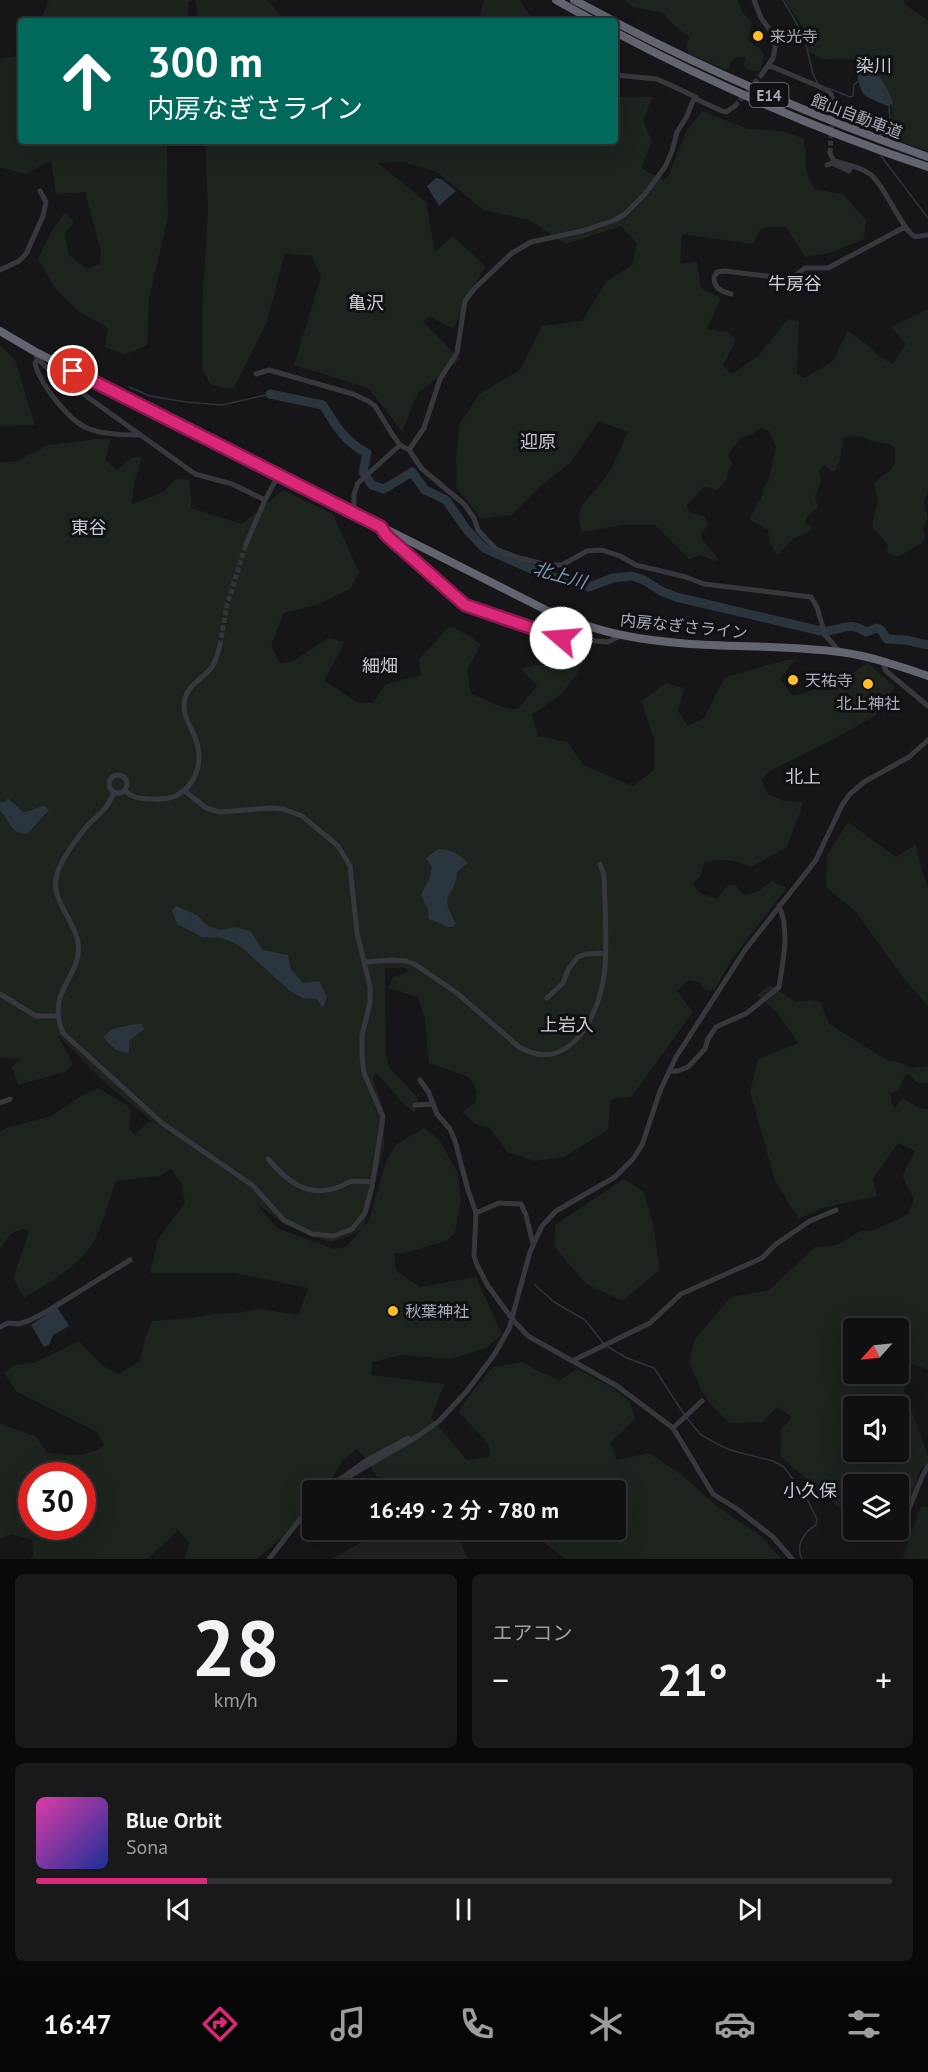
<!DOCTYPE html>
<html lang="ja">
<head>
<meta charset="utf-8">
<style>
  body { margin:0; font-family:"PT Sans","Noto Sans JP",sans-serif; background:#19191b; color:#f1f3f6; height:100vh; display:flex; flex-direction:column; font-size:22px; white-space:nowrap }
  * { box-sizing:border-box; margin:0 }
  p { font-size:20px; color:#9c9d9f }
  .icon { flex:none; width:33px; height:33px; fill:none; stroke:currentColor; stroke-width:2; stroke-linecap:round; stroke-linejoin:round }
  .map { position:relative; height:1559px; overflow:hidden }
  .panel { display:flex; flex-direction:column; gap:15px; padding:15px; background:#09090a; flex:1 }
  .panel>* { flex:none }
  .hud { position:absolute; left:18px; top:18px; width:600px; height:126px; border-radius:6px; box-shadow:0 6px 24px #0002,0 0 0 2px #303032; background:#00695c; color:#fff; overflow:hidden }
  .needle { width:39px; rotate:243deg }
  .controls { position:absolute; left:843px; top:1318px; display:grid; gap:12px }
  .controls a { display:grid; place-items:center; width:66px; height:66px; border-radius:6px; background:#101012; box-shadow:0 6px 24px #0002,0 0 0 2px #303032; font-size:30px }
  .speed { position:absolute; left:18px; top:1462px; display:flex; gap:12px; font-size:30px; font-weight:700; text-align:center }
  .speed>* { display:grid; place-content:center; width:78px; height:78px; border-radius:50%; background:#101012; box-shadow:0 6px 24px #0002,0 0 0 2px #303032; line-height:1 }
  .speed .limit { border:9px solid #d22; background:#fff; color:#111 }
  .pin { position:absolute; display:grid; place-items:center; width:51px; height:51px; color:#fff; margin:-26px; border:3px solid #fff; border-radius:50%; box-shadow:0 2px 6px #0007 }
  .me { position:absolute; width:66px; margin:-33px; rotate:288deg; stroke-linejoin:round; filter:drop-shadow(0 0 4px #0008) }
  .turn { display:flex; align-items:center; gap:21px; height:126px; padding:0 30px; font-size:27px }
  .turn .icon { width:78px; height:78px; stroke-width:2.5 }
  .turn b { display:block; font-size:42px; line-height:51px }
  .big { font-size:45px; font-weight:600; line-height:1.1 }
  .panel .widget { flex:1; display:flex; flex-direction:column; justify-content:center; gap:9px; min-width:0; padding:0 21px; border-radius:9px; background:#19191b }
  .panel .dial { align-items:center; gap:0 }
  .dial b { font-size:78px; line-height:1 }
  .song { display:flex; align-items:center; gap:18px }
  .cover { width:72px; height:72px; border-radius:9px; background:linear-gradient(135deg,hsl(320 70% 55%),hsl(230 70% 35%)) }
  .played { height:6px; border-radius:3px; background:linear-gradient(90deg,#db2777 20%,#303032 20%) }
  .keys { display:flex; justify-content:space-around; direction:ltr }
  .heat { display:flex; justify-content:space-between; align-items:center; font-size:33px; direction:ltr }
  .panel .tiles { flex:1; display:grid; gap:15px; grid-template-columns:1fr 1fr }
  .widget:last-child { grid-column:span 2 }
  .trip { position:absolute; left:302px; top:1480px; width:324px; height:60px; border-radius:6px; background:#101012; box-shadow:0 6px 24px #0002,0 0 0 2px #303032; font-weight:600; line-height:60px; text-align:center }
  .menu { display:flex; height:96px; justify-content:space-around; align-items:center; background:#060607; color:#9c9d9f }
  .menu .icon { width:42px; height:42px }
  .menu .active { color:#db2777 }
  .menu b { font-size:27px; color:#f1f3f6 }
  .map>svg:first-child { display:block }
  .built { fill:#222225 }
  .green { fill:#1c241d; fill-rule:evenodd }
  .water { fill:#2b353d }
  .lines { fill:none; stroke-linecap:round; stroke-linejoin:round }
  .stream { stroke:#2b353d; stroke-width:1.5 }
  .river { stroke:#2b353d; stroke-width:9 }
  .minor-tunnel { stroke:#333438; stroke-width:5; stroke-dasharray:5 2.5; stroke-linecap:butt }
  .minor { stroke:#37383e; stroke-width:5 }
  .highway { stroke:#62656f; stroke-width:8 }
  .route-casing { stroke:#8e194d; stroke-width:15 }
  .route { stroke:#db2777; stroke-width:10 }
  .poi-dot { fill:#ffbd28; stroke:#111113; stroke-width:2 }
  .labels { text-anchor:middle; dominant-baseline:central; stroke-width:6; stroke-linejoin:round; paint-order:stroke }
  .shield { fill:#111113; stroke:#7a7e87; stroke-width:1.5 }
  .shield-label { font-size:15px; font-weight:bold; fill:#a7acb9 }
  .poi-label { font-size:16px; fill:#a7acb9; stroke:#111113; text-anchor:start }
  .street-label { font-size:16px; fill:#a7acb9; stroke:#111113 }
  .neighbourhood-label { font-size:18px; fill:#c8cbd5; stroke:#111113 }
  .water-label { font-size:18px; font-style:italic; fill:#7c99b7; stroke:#111113 }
</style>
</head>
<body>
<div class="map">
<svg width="928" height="1559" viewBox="0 0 928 1559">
  <rect width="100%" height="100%" fill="#161618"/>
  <path class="built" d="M383 1530H454L468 1559H332Z"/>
  <path class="green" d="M49 0H267L286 21H199L195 0 189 1 187 21H40Z
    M484 0H519L534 21H478Z
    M625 0H737L742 12 752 22 748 39C752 45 759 46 764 54L760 71 748 70 743 65 746 57C737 55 731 58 729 68L725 69 689 54C686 48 685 44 690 39L688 36 668 20 664 13 633 7Z
    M784 0H904L905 5 928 20V151L886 137C888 128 892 120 892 110 891 97 865 63 852 60 834 56 823 65 808 50 811 32 793 15 784 0Z
    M21 55V141H167L168 217 149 299 147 345 125 355 105 347 108 328 78 311 55 288 38 259 51 232 65 212 74 222 65 233 68 254 86 269 100 264 101 252 85 192 56 194 51 161 25 174 0 167V59Z
    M617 97H652L643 121 652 142 641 167 647 172 664 180 669 175 686 131 702 111 749 129 782 131 803 138 806 151V170L814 189 843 194 866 220 864 239 830 253 805 257 786 227 761 228 753 244 682 234 680 264 697 261 701 288 721 298 707 329 727 332 736 340 723 366 732 374 759 355 788 319 799 321 797 374 804 378 832 362 848 331 868 345 881 358 893 364 906 344 891 327 928 309V491L924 502 928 518 923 530 925 537 921 544C908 548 900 563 887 552L888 545 873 528V520L878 501 874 484C888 466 896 477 895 449L890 444 871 441 861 436 844 437 840 460 835 471H831L828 467 824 466 819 471 821 480 815 497 818 507 807 517 805 522 812 528 810 531 793 539 777 555 769 541 768 530 750 520 756 504 761 499 763 489 768 481 776 448 769 431 760 428 752 435 741 437 728 455 732 464 728 472 727 479 722 486 716 490 707 487 703 488 687 505C688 517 697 512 705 517L708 526 701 533 702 539 719 560 714 561 701 555 689 559 655 525H623L582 532C571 504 595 495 607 475 616 462 621 446 628 432L599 421 571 462 543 484 512 515 481 519 457 488 456 460 459 425 479 394 520 370 542 326 582 321 606 282 632 265 637 243 621 226 566 244 529 220 483 210 437 172 403 162 378 163 426 202 435 252 453 236 485 266 453 329 429 316 423 322 460 359 418 393 402 431 368 388 294 365 321 277 312 256 285 253 267 322 234 388 226 389 210 384 202 369V312L208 209 205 141H615V98Z
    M0 345 15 360 35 425 0 426Z
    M96 439H111L105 460 117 470 131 458 142 456 134 484 132 504 163 492 177 478 190 480 191 508 242 524 283 490 333 514 359 573 350 589 317 605 284 613 271 645 280 664 293 661 328 638 345 642 324 681 359 703H373L386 684 421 675 419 659 450 626 473 638 481 645 467 670 471 694C487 699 502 710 518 709L537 686 521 669 534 665H548L574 646 591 647 576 675 560 695 532 715 538 736 567 742 584 765 633 786 654 770V739L641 701 666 683 684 688 678 711 688 726 704 718 725 677 787 660H795L780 679 793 696 846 680 858 669 868 663 895 687 875 716 834 739 770 771 761 780 768 794 783 801 802 802 801 810 786 848 751 867C735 860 722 858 705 862L700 877 695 881 693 885 700 893 716 899C722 894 728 879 737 887 740 890 742 893 745 895L757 892 772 881 785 887V890L732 959 714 991 705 990 699 982 689 980 677 991 693 1012 632 1096 611 1100 608 1130 564 1157 535 1161 507 1152 490 1128 475 1124 462 1112 475 1103 477 1091 469 1077 429 1063 425 1019 418 997 388 988 393 977 409 972 406 968H385L386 1054 389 1067 418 1098 415 1113 402 1102 377 1074 373 1078 384 1111V1147L364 1225 369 1222 385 1164 396 1144 424 1128 438 1138 457 1171 461 1199 455 1233 446 1241 402 1254 394 1253 396 1271 420 1287 476 1277 502 1334 486 1348 451 1359 402 1355 373 1362 371 1375 444 1384 431 1418 467 1460 490 1457 489 1445 459 1412 468 1397 493 1367 522 1362 540 1372 560 1380 577 1369 612 1387 630 1402 635 1419 610 1443 617 1460 649 1453 682 1475 718 1507 762 1537 781 1559H565L535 1535 524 1530H615V1491H425L402 1481 377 1477 365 1458 357 1449 342 1461 325 1491H312V1511L257 1559H185L189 1542 178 1530 148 1559H30L33 1556 32 1540 11 1534 0 1539V1424L35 1436 48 1453C70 1455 84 1458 104 1446L97 1432 17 1392 4 1373 14 1365 34 1363 79 1341 102 1365 118 1374 140 1361 145 1338 152 1321 192 1318 213 1314 237 1313 260 1309 299 1315 308 1288 235 1273H150L158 1239 185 1203 182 1185 171 1169 160 1176 116 1181C109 1200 104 1221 95 1239 82 1265 48 1283 24 1298L13 1278 29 1232 27 1229C12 1229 7 1238 0 1249V1132L6 1128 51 1116 81 1096 98 1088 127 1105 131 1111 129 1129 134 1134 150 1121 158 1126 104 1082 57 1034 73 1064 65 1072 18 1085 12 1067 20 1059 0 1058V462H15L49 445ZM256 1203 285 1225 330 1242 347 1237 362 1229 346 1247 334 1249 277 1228ZM32 1476H82V1527H32Z
    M848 822 896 857 916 844 921 868 928 887V1006L902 976 856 912 826 887 827 855Z
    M770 985 796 1002 812 1000 821 1003 829 1024 887 1060 901 1063 910 1068 928 1066V1082L919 1084 910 1075 906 1074 899 1090 891 1093V1102L895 1108 901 1100 905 1099 919 1108 928 1109V1370L911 1363 904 1391 928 1456V1464L921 1469 907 1506 899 1517 898 1485H854L853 1520 781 1457 780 1431 792 1417 777 1407 763 1422 730 1423 710 1404 701 1390 689 1361 695 1339 731 1297 769 1290 815 1247 837 1245 861 1231H871L897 1220 908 1214 914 1199 902 1176 915 1151 898 1143 873 1179 877 1196 823 1208 799 1219 775 1181 750 1092 758 1059 798 1043 776 1011 757 995ZM854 1329H898V1374H854ZM854 1407H898V1452H854Z
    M624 1179 644 1192 654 1229 660 1270 622 1301 585 1283 554 1246 555 1225Z
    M921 1506 928 1507V1559H905L903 1557Z"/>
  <path class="water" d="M861 60C877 71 887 84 893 103L888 106C858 94 862 97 855 65Z
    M436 178 441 179 456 191 439 206 427 186Z
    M8 798 23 812C32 812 36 806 45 806L49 810 27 834C9 834 10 819 0 811V802H5Z
    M438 849C451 849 459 854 468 863L457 872C455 900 437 891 456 924L453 927H448L429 919 428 910 421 895 430 877 432 867 426 858Z
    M176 906 197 915 208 926 221 930 234 927 250 931 263 950 288 955 291 969 303 983 319 981 327 997 323 1008 317 999 303 998 290 991 240 946 223 938 202 937 177 924 172 910Z
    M135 1024H142L144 1029 129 1041V1052L127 1053 116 1050 103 1037 112 1029Z
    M57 1307 69 1326 53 1335 49 1345 44 1347 31 1325Z"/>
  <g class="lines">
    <path class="stream" d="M783 0 804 36 813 74 818 84
      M828 88 850 97 853 96 854 85 858 81
      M880 136 890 120 889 106
      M881 156 928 218
      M129 387 150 396 186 402 222 405 270 394
      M535 1285 554 1302 585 1320 604 1344
      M608 1347 627 1358 654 1368 684 1414
      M687 1418 700 1434 717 1444 730 1450 773 1461 784 1467 807 1499 817 1519 816 1525C804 1532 795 1546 802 1559"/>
    <path class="river" d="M270 394 323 405C335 425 346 443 367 453L363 472 372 485 384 489 412 472 425 490 446 500 467 530 484 548 524 566 553 577 589 587 613 578 632 576 644 580 661 591 676 597 821 631C841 633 846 619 866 632L877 628 881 630 887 639 906 640 928 645"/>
    <path class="minor-tunnel" d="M735 106 762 74
      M830 153 833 101
      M220 645 227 605 246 544"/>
    <path class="minor" d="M754 0 761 18 773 34 776 43 773 58 762 74
      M768 65 825 89 831 94 833 101
      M615 75 657 79 696 97
      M830 153 834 161C845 164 861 167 870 174 884 184 903 231 914 236 918 237 924 235 928 235
      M827 165 832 163 849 171 851 166
      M0 270 19 261 26 254 43 216 46 202 40 191
      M731 294C721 291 714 289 714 277L717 272 725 271 791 279 805 268H828L905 227
      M34 351 38 359 47 368 195 474 232 484 265 500
      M38 359 35 363C39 382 68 420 87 428 101 434 123 435 138 435
      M256 374 269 370 353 394 368 401 375 406 392 434 400 445 409 450 422 469 464 504 474 518 478 530 486 539 496 549 516 557 547 565H562L587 551 602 550 620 556 636 565 686 577 704 584 811 597 817 607 825 635 840 652
      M409 450 424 428 440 379 457 353 465 301 475 288 512 253 531 242 582 231 615 220 625 214 645 194 665 167 672 151 677 132 687 116 694 98 722 111 726 112 735 106
      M354 513V494L358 483 400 445
      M381 527 386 535 465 605 483 613 561 638 608 642 622 635
      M246 544 265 500 278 476
      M882 661 886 671 928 706
      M109 784a9 9 0 1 1 18 0a9 9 0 1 1-18 0Z
      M125 790C132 799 144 799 155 799 185 801 203 776 198 747 195 730 180 717 185 698 189 684 204 678 212 667 216 661 218 652 220 645
      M114 792C106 812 99 813 86 827 76 840 62 858 57 874 49 899 74 918 78 942 83 978 45 989 63 1033L162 1123 252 1185 284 1220 312 1234 334 1236 352 1229 365 1213 372 1187 383 1117 364 1073 362 1056V1035L370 1003V987L357 933 350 866 338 846 302 816 283 809 271 808 220 812 206 808 185 791
      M365 962 392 960 406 961 416 965 457 993 519 1047C571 1077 602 1011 605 967 607 937 605 905 604 875L600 864
      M0 994 36 1016H58
      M547 998 563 983 569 968 578 957 586 954 605 953
      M669 1071H678L688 1067 705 1049 708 1039 716 1027 747 1013 779 987C783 963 790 929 779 906
      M420 1080 429 1093 437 1114 450 1129 455 1141 468 1190 476 1213 474 1256 477 1265 488 1286 513 1320 528 1336 617 1386 673 1428 713 1494 737 1509 773 1537 792 1559
      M0 1103 10 1099
      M415 1105 432 1104
      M268 1159C286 1180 306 1198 336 1188 341 1187 344 1184 349 1182 356 1180 365 1182 372 1182
      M476 1213 499 1203 521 1204 526 1215 533 1244
      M0 1327 8 1323 18 1324 28 1321 46 1312 130 1260
      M572 1361 650 1323 681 1294 762 1258 776 1244 810 1221 836 1210
      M673 1428 702 1401
      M339 1480 364 1462 408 1438
      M332 1491 353 1474 418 1436 439 1421 467 1391 494 1355 509 1329 530 1252 542 1226 556 1211 615 1177 633 1159 642 1145 660 1091 676 1057 745 950 816 860 842 805 850 794 864 782 909 757 928 740
      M898 1525C913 1509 916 1484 928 1466
      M883 1530H888
      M269 1559 312 1504"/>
    <path class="highway" d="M556 0 594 21
      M574 0 614 21
      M615 22C716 75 821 119 928 157
      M615 32C715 85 820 131 928 167
      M0 331 34 351 548 611C572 621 596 630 622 635 693 650 768 643 840 652 870 656 899 666 928 676"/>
  </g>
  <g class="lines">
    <defs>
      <path id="route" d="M73 371 381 527 386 535 465 605 561 638"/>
    </defs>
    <use href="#route" class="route-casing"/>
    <use href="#route" class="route"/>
  </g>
  <g class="poi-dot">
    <circle cx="758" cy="36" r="6"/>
    <circle cx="793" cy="680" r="6"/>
    <circle cx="868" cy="684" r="6"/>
    <circle cx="393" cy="1311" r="6"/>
  </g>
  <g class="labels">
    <rect class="shield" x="749.5" y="83" width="39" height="24" rx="4.5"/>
    <g class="shield-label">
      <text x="769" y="95">E14</text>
    </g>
    <g class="poi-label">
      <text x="770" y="36">来光寺</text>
      <text x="805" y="680">天祐寺</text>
      <text x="868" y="703" text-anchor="middle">北上神社</text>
      <text x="405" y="1311">秋葉神社</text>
    </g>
    <g class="street-label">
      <text transform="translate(857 116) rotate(21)">館山自動車道</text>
      <text transform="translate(684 626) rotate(6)">内房なぎさライン</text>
    </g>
    <g class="neighbourhood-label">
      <text x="874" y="65">染川</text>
      <text x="795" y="283">牛房谷</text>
      <text x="366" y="302">亀沢</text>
      <text x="538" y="441">迎原</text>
      <text x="89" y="527">東谷</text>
      <text x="380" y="665">細畑</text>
      <text x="803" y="776">北上</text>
      <text x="567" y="1024">上岩入</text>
      <text x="810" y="1490">小久保</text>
    </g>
    <g class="water-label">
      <text transform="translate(560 575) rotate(16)">北上川</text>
    </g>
  </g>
</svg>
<div class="controls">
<a><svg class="needle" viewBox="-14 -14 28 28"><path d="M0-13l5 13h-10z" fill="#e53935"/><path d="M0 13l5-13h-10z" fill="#9c9d9f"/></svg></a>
<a><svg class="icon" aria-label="sound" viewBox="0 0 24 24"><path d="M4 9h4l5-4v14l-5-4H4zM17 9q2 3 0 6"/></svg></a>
<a><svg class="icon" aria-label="layers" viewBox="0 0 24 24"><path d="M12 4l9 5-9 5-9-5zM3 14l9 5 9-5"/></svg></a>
</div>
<div class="speed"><div class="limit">30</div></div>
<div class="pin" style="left:73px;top:371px;background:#d93025"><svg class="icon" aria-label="arrive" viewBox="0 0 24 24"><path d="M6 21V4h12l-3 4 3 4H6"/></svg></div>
<svg class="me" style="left:561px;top:638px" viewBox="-20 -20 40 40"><circle r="19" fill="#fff"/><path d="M0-13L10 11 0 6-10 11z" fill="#db2777"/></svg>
<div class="trip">16:49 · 2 分 · 780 m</div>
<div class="hud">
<div class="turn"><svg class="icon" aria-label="ahead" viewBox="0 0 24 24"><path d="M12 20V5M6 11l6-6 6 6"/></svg><div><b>300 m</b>内房なぎさライン</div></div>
</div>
</div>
<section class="panel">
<div class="tiles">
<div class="widget dial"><b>28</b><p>km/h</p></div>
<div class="widget"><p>エアコン</p>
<div class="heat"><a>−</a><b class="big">21°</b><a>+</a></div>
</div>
<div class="widget">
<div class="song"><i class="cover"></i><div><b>Blue Orbit</b><p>Sona</p></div></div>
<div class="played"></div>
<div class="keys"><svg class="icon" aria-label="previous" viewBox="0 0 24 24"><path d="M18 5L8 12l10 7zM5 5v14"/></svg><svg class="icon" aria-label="pause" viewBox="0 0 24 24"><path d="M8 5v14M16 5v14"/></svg><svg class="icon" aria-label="next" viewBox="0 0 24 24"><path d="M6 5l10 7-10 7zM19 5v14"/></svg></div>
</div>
</div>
</section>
<nav class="menu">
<b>16:47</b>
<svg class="icon active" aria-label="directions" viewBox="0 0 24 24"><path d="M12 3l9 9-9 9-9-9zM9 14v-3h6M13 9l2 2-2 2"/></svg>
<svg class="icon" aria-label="music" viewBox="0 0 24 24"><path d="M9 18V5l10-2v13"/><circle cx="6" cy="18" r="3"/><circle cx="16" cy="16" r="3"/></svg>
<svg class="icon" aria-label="phone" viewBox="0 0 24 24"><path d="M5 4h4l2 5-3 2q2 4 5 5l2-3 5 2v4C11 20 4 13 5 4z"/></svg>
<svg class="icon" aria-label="climate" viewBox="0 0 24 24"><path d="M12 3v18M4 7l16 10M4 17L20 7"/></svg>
<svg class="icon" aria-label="car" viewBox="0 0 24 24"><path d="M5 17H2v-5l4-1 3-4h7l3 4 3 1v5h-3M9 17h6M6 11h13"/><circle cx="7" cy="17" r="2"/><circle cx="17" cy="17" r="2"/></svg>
<svg class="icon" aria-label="filters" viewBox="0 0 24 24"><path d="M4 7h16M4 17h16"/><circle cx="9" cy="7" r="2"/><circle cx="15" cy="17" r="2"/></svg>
</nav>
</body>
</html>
